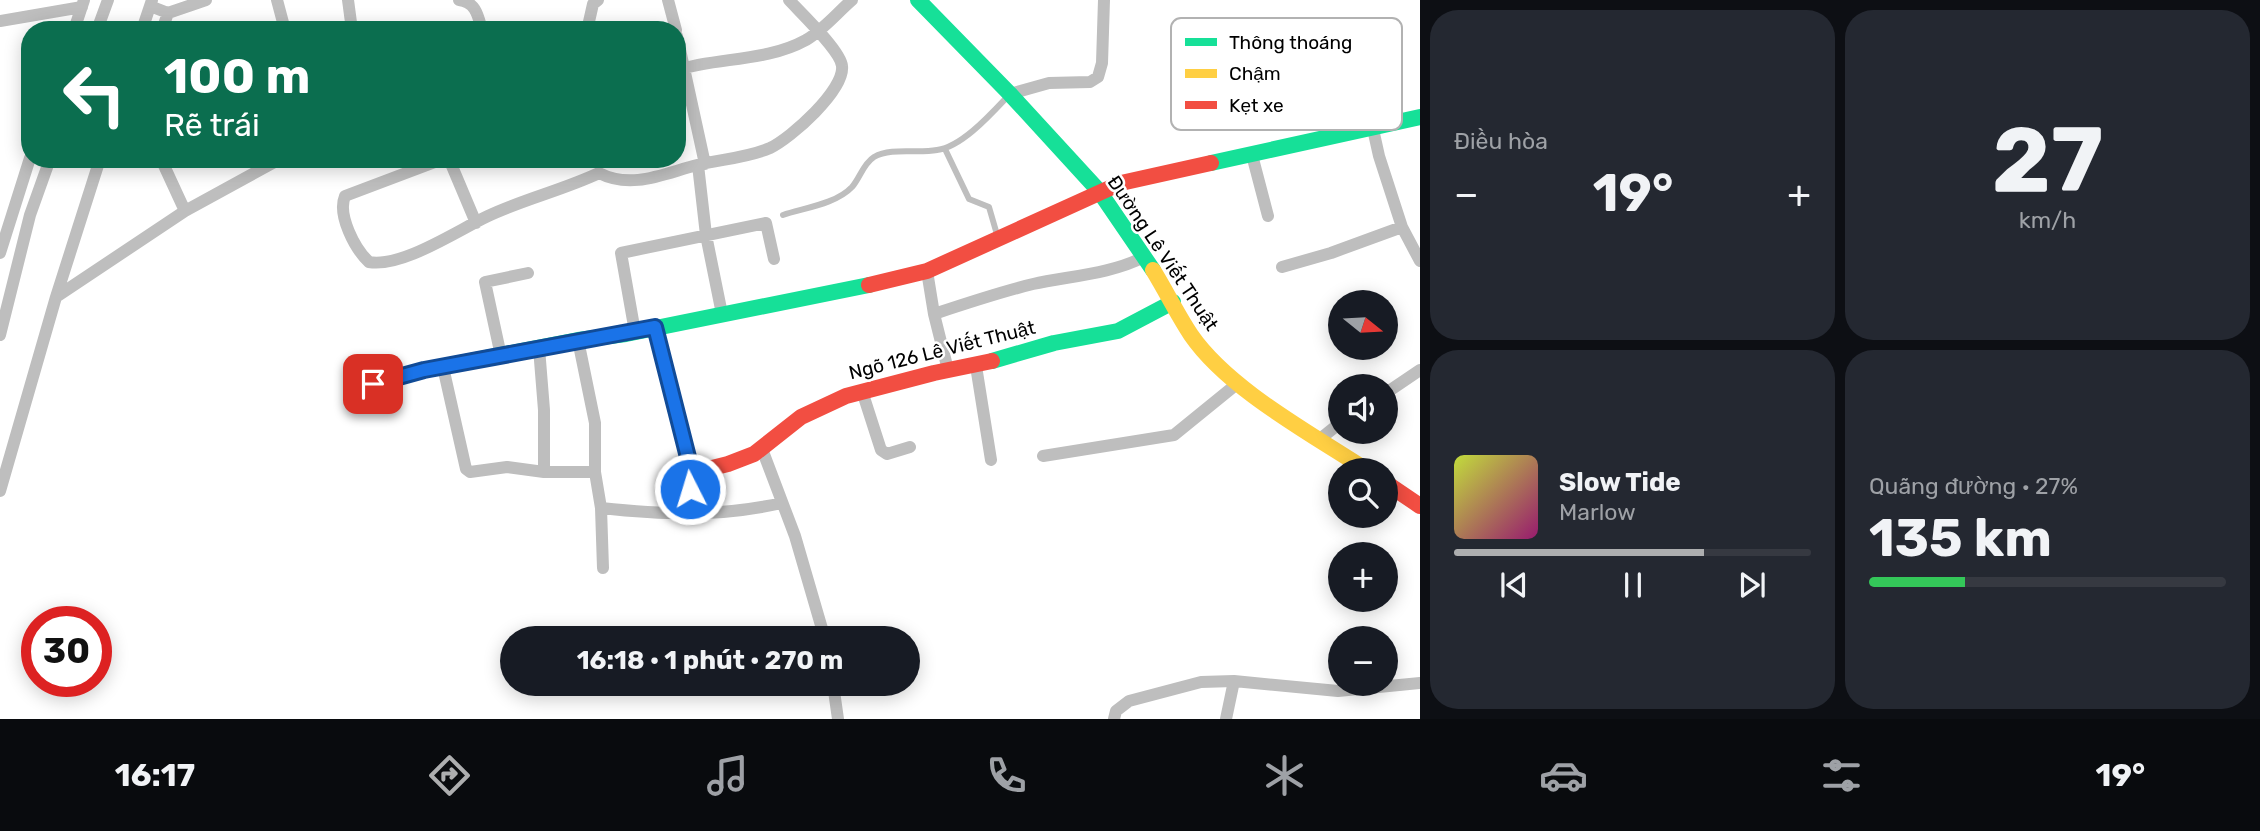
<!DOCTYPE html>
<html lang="vi">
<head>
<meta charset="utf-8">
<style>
  body { margin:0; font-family:Rubik,sans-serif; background:#242831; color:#f1f3f6; height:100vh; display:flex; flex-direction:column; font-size:26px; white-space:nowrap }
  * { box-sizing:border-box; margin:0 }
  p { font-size:23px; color:#9ea1a6 }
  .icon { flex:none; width:38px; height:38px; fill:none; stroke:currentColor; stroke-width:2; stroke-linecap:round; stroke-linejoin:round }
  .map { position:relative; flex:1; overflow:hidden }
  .side { display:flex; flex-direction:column; gap:10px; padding:10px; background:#0d0f14; width:840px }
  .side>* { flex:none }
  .hud { position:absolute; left:21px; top:21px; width:665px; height:147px; border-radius:28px; box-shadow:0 4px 18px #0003; background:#0b6e4f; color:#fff; overflow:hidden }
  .needle { width:46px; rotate:108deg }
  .tools { position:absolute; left:1328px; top:290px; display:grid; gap:14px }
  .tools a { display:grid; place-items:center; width:70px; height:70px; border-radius:50%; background:#171b24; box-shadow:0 4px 18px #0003; font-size:35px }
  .speed { position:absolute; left:21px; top:606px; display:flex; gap:14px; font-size:35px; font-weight:700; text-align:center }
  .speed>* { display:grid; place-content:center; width:91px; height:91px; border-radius:50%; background:#171b24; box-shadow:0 4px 18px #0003; line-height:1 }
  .speed .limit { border:10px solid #d22; background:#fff; color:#111 }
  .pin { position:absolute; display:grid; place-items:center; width:60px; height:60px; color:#fff; margin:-30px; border-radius:14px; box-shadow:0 4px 10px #0006 }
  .me { position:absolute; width:77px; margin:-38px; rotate:355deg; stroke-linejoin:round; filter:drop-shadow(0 0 5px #0008) }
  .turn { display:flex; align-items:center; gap:24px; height:147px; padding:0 28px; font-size:32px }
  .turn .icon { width:91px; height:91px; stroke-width:2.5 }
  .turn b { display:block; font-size:49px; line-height:60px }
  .big { font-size:52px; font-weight:700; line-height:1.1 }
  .side .widget { flex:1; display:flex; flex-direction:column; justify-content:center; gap:10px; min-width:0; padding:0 24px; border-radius:28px; background:#242831 }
  .side .dial { align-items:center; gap:0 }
  .dial b { font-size:91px; line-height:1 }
  .song { display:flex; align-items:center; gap:21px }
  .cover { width:84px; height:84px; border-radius:10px; background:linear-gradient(135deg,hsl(70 70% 55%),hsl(320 70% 35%)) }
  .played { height:7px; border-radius:4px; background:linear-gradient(90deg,#adaeaf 70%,#363941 70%) }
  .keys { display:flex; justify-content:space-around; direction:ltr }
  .heat { display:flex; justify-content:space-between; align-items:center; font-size:38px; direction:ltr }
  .charge { height:10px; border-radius:5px; background:linear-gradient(90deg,#34c759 27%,#363941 0) }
  .side .tiles { flex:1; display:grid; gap:10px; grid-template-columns:repeat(2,1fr) }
  .trip { position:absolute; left:500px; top:626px; width:420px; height:70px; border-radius:35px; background:#171b24; box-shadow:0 4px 18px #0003; font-weight:700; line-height:70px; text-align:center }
  .menu { display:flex; height:112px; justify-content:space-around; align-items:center; background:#090b0e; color:#9ea1a6 }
  .menu .icon { width:49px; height:49px }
  .menu .selected { color:#adaeaf }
  .menu b { font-size:32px; color:#f1f3f6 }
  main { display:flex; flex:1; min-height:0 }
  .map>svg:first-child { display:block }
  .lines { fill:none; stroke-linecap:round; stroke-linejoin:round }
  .canal { stroke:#bebebe; stroke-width:12 }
  .lane { stroke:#bebebe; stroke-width:6 }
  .street { stroke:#bebebe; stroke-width:12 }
  .fast { stroke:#16e098; stroke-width:16 }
  .slow { stroke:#ffcf43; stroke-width:16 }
  .jam { stroke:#f24e42; stroke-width:16 }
  .route-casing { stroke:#114b97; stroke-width:18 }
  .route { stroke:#1a73e8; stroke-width:12 }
  .labels { text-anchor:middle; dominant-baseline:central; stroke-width:5; stroke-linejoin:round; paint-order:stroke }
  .street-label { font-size:19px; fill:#000; stroke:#fff }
  .key { fill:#fff; stroke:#b2b2b2; stroke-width:2 }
  .key-label { font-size:19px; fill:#000 }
</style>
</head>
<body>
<main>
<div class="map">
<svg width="1420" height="719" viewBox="0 0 1420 719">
  <rect width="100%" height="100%" fill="#fff"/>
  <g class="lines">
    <path class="canal" d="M97 30 108 0
      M0 335 30 215 50 159"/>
    <path class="lane" d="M945 149 969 199 989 207 998 238
      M783 215C804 208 836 204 852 187 860 178 863 164 874 157 892 147 917 154 937 150 962 147 992 113 1009 95"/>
    <path class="street" d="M277 0 285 30
      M348 0 352 30
      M459 0C476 2 478 16 482 30
      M668 0 676 30
      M150 6 168 13 206 0
      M0 21 82 7
      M74 30 84 0
      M142 30 152 0
      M162 30 168 13
      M581 30 588 26 593 4 598 0
      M677 36 705 164
      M677 70C719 57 766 62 806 40 823 30 837 13 852 0
      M1010 94 1049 83 1090 82 1098 77 1102 63 1104 0
      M1373 129 1379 156 1402 227 1420 261
      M1252 155 1268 216
      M161 159 185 211
      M443 159 345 196C337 215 355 249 369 262 402 268 458 230 488 216 524 199 563 190 599 173
      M449 159 476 223
      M698 165 706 235 722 314
      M599 173C632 190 665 173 697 165 721 159 747 158 770 148 791 138 845 90 842 66 841 51 801 13 789 0
      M0 253 30 158
      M1282 267 1331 253 1402 227
      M927 271 934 314 948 370
      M56 297 185 211 280 159
      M934 314C967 303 1000 292 1033 284 1070 276 1111 274 1144 257
      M655 327 692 473 690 489 683 514
      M635 332 621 253 766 223 774 259
      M578 340 595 423V472L601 508 603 568
      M539 348 544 410V472
      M501 356 485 282 528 273
      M976 366 991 460
      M443 367 466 469 470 472 507 467 544 472H595
      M862 391 881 450 887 454 910 447
      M1386 393 1420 370
      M1320 439 1340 423
      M762 449 795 536 825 639
      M1043 456 1174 435 1238 383
      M0 491 56 297 100 159
      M601 508C666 515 718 517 782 503
      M833 684 838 719
      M1114 719 1116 711 1129 701 1201 682 1234 681 1338 691 1420 683
      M1226 719 1234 681"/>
    <path class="fast" d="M918 0 1010 94 1099 191 1153 270
      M1211 163 1420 117
      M992 361 1054 343 1118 331 1173 302
      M373 384 424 370 578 340 626 334 869 285"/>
    <path class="slow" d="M1153 270C1166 291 1177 314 1191 335 1229 390 1312 434 1368 471"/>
    <path class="jam" d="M869 285 927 271 1121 183 1211 163
      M692 473 728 464 754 454 801 417 846 396 934 373 992 361
      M1386 483 1420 506"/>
  </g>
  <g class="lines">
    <defs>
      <path id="route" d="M373 384 424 370 655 327 692 473 690 489"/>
    </defs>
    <use href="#route" class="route-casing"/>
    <use href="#route" class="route"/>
  </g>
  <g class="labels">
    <g class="street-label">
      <text transform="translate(1163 253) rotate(56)">Đường Lê Viết Thuật</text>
      <text transform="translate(942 350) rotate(-14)">Ngõ 126 Lê Viết Thuật</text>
    </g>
  </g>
  <rect x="1171" y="18" width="231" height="112" rx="10" class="key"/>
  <rect x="1185" y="38" width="32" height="8" fill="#16e098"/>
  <rect x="1185" y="69" width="32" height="9" fill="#ffcf43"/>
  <rect x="1185" y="101" width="32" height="8" fill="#f24e42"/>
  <g class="key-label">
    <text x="1229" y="49">Thông thoáng</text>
    <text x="1229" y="80">Chậm</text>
    <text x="1229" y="112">Kẹt xe</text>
  </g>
</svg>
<div class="tools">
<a><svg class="needle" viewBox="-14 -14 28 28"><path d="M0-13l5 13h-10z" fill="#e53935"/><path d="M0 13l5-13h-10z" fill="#9ea1a6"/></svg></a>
<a><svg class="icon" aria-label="sound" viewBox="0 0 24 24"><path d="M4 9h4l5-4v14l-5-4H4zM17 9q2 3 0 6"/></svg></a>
<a><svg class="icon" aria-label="search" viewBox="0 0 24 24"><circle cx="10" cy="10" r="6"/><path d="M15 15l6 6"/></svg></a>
<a>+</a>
<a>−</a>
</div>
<div class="speed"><div class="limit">30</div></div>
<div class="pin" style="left:373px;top:384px;background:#d93025"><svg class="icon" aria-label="arrive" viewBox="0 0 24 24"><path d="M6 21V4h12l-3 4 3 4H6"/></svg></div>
<svg class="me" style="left:690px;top:489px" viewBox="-20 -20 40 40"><circle r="17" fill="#1a73e8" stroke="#fff" stroke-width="3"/><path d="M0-11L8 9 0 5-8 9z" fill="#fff"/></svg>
<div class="trip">16:18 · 1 phút · 270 m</div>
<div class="hud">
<div class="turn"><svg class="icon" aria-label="left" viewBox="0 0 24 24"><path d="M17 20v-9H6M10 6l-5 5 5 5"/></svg><div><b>100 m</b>Rẽ trái</div></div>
</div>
</div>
<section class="side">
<div class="tiles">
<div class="widget"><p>Điều hòa</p>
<div class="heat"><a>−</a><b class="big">19°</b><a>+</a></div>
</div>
<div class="widget dial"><b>27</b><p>km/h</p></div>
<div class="widget">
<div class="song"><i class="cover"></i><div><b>Slow Tide</b><p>Marlow</p></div></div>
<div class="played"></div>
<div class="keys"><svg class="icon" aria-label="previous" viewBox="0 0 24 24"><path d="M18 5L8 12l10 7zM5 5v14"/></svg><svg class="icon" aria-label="pause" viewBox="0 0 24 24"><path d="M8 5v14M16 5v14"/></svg><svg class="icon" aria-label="next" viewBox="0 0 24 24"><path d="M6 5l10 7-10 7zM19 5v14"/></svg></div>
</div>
<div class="widget"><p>Quãng đường · 27%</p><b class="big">135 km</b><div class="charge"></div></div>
</div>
</section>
</main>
<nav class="menu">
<b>16:17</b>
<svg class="icon selected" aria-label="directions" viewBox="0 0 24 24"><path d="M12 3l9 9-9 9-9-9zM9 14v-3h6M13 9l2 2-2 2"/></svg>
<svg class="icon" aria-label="music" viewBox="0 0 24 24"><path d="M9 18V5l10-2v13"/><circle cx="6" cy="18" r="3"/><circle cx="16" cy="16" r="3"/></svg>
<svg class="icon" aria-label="phone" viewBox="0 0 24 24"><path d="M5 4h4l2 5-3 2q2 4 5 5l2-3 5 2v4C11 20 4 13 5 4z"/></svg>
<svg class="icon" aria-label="climate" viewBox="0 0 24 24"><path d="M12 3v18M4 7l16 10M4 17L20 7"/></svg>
<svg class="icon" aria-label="car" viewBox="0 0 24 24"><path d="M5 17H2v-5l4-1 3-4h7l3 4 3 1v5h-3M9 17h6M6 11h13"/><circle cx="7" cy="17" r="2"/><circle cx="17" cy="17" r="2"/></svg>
<svg class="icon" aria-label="filters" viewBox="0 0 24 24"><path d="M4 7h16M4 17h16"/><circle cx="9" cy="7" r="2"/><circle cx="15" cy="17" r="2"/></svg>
<b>19°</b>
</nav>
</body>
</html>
